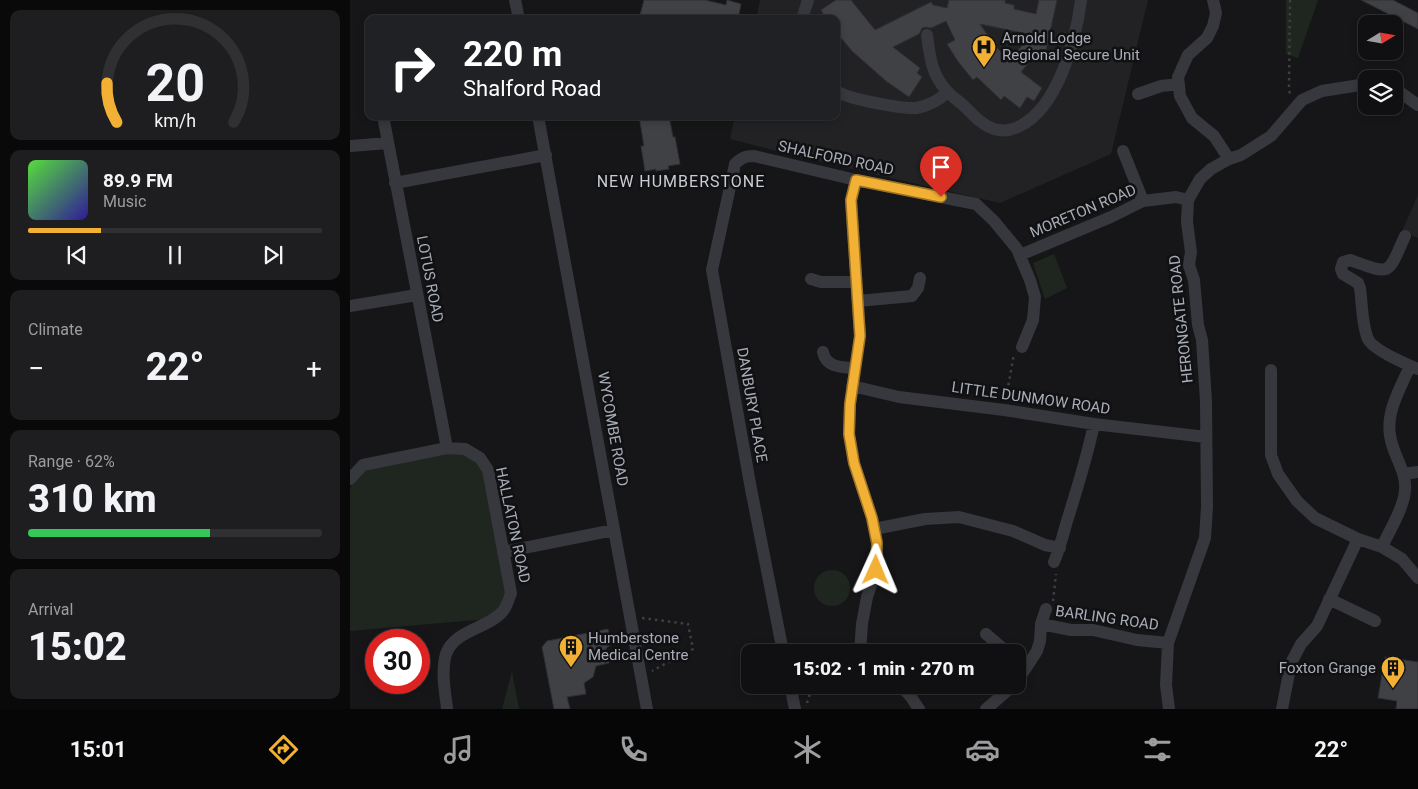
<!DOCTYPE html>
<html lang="en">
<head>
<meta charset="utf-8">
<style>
  body { margin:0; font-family:Roboto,sans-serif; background:#1e1e20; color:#f1f3f6; height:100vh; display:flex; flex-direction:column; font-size:19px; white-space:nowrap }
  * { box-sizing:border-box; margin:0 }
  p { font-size:16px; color:#9c9d9f }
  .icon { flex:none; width:28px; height:28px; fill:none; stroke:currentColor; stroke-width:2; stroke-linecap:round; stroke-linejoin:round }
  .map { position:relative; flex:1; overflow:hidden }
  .drawer { display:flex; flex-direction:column; gap:10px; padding:10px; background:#09090a; width:350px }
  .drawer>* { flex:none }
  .top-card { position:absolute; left:15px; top:15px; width:475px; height:105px; border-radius:10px; box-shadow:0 2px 8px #0003,0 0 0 1px #303032; background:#202124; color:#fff; overflow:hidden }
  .needle { width:32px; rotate:79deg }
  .buttons { position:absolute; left:1008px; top:15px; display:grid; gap:10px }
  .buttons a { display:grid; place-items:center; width:45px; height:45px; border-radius:10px; background:#101012; box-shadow:0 2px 8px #0003,0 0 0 1px #303032; font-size:25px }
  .speed { position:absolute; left:15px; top:629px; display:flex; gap:10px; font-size:25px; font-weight:700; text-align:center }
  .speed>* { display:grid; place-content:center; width:65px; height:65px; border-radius:50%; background:#101012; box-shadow:0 2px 8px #0003,0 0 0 1px #303032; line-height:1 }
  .speed .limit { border:8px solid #d22; background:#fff; color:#111 }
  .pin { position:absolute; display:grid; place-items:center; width:42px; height:42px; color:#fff; margin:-51px -21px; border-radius:50% 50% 50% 0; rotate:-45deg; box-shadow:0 0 5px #0007 }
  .pin .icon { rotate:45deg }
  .me { position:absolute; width:55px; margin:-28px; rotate:1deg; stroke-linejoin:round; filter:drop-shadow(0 0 4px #0008) }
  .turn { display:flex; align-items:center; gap:18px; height:105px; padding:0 15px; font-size:22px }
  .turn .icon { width:65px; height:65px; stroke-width:2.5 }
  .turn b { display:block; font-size:35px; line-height:42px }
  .big { font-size:38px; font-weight:800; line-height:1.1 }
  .drawer .widget { flex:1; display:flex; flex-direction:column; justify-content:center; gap:8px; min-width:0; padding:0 18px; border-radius:10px; background:#1e1e20 }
  .drawer .dial { align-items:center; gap:0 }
  .dial svg { height:130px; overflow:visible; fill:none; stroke:#303032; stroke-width:7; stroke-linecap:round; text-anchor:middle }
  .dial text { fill:#f1f3f6; stroke:none }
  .song { display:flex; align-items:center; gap:15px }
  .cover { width:60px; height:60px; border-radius:8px; background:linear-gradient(135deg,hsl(110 70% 55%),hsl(250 70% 35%)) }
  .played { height:5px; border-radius:2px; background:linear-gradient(90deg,#f2b134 25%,#303032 25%) }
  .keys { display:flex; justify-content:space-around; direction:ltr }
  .heat { display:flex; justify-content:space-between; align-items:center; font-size:28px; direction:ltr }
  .charge { height:8px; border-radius:4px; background:linear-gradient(90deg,#34c759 62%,#303032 0) }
  .trip { position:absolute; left:391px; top:644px; width:285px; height:50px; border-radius:10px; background:#101012; box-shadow:0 2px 8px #0003,0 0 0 1px #303032; font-weight:800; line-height:50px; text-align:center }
  .tab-bar { display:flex; height:80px; justify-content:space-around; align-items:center; background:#060607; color:#9c9d9f }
  .tab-bar .icon { width:35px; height:35px }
  .tab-bar .on { color:#f2b134 }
  .tab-bar b { font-size:22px; color:#f1f3f6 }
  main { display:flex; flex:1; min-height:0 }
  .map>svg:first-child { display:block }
  .built { fill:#222225 }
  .green { fill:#1e261f }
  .building { fill:#404145; stroke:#303034; fill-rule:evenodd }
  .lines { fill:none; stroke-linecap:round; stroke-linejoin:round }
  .path { stroke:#3d3f44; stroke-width:2.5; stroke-dasharray:2.5 4; stroke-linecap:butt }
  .minor { stroke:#37383d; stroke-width:12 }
  .route-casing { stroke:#9d7322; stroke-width:12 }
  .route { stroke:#f2b134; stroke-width:9 }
  .labels { text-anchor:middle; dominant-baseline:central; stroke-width:5; stroke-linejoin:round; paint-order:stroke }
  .poi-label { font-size:15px; fill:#a8adb8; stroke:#111113; text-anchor:start }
  .street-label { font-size:15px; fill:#a8adb8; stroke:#111113 }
  .neighbourhood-label { font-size:16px; letter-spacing:1px; fill:#c9ccd4; stroke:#111113 }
</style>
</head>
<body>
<main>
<section class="drawer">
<div class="widget dial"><svg viewBox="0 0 100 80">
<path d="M14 69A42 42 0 1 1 86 69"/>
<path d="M14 69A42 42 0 0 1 8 45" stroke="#f2b134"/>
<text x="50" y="56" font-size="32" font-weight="700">20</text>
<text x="50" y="72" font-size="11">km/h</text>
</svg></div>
<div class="widget">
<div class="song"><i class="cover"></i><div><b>89.9 FM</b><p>Music</p></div></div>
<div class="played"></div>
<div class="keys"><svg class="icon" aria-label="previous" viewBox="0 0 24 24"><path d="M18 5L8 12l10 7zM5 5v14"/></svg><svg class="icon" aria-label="pause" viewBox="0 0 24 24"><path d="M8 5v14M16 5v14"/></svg><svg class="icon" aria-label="next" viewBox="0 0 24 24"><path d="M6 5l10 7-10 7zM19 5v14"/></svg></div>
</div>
<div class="widget"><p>Climate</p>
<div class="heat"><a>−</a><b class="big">22°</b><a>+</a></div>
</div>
<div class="widget"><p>Range · 62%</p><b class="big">310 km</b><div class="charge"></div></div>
<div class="widget"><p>Arrival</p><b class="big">15:02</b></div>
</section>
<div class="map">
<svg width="1068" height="709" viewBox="0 0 1068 709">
  <rect width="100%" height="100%" fill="#161618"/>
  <path class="built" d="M410 0H798L761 154 650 203 458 159 380 139 385 116H486V19H406Z
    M1068 195V238L1052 231Z"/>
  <path class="green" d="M936 0H968L948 58 936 54Z
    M704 254 717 288 695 299 683 263Z
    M97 452C116 453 124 455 135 471L157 593 151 607 137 619 0 631V490L3 479 15 468Z
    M464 588a18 18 0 1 1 36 0a18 18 0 1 1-36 0Z
    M162 671 169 709H152Z"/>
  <path class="building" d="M294 0H355L376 5 377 0 391 4 388 19H289Z
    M486 0H501L525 30 581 2 583 5 597 8 599 0H655V3L664 5V9L686 14 689 0H707L696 50 690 49 671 72 692 88 684 101 677 97 670 108 654 96 651 100 627 77 623 80 607 60 597 44 605 40 596 21 581 28 576 27 572 28 569 34 543 47 570 68 567 73 572 77 559 97 536 81 502 51 486 32V19H476L471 10ZM630 24 682 35 659 60 645 46Z
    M1011 0H1043L1068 13V29Z
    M289 116H319L323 137H325L330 164 318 166 319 169 306 171V169L295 171 291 146H294Z
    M258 629 261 645 256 648 259 663 246 666 243 677 234 683 236 694 217 697 220 709H204L192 647 197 641Z
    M1035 657 1068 662V709H1046L1047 701 1028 698Z"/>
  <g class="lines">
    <path class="path" d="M940 0 939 87 940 96
      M656 398 664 354
      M703 601 706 574
      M292 618 338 624 343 649 302 671
      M457 703 460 693 458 685"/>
    <path class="minor" d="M165 0 169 19
      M863 0 866 13 863 26 857 38 838 55 828 77 830 96 842 118 864 136 879 159
      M452 19 458 0
      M577 35C580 57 581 74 597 91 602 97 609 101 614 106 623 114 631 125 644 129 653 132 662 130 670 126 708 107 726 40 731 0
      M1044 88 1068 105
      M486 91C498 99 552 109 566 108 578 106 589 100 598 92
      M788 94 811 86 829 84
      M33 116 97 448
      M188 116 297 709
      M1 146 38 143
      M773 151 793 201
      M506 180 501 200 510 336 500 404 499 434 504 463 522 518 527 543 526 570 517 597 512 624 510 652
      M45 183 196 155
      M1055 236C1037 276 1042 275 1000 260L993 262 991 269 993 274 1008 283 1010 288C1012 302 1012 326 1018 339 1023 350 1056 364 1068 369
      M670 255 761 217 793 201 826 197 838 200
      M461 279 471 282H506
      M508 301 562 296 568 288 570 278
      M0 306 67 295
      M473 352C476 368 492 367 505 368
      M921 370V455L928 474 947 501 965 518 1008 539 1032 547 1052 559 1068 578
      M502 386 549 397 654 410 744 424 856 437
      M1053 474 1068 472
      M0 479 13 465 97 448 115 449 130 458 138 470 161 593C159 599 157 606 153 611 138 629 104 630 96 654 91 671 95 692 97 708
      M524 529 575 519 609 517 663 531 695 545 710 548
      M1032 547C1039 531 1054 508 1055 490 1057 471 1042 454 1040 435 1036 411 1051 387 1060 366
      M153 552 264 530
      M704 562C710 548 713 535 717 521 727 489 737 458 744 424
      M979 599 1025 621
      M691 624 721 630H743L787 640 818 643
      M636 634 657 652
      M433 652 401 489 362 270 385 164C391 158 395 156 404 156L506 180 626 204 644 221 667 249 680 280 685 297 683 320 672 347
      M668 680 687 651 690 641 691 624 696 609
      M440 685 445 709
      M550 685 561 697 569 709
      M636 709 664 685
      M819 709 816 685 818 643 855 538 857 507 856 401 852 340 848 325 844 280 839 265 841 252 837 222 838 200 850 179 861 169 879 159 891 155 921 136 952 100 972 91 1016 84
      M932 709 941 663 951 644 967 626 1008 539"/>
  </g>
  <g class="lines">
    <defs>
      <path id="route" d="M526 570 527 543 522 518 504 463 499 434 500 404 510 336 501 200 506 180 591 197"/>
    </defs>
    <use href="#route" class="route-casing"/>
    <use href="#route" class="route"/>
  </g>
  <defs>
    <symbol id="hospital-pin" viewBox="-11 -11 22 30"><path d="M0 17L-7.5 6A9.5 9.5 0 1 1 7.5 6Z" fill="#f2b134" stroke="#111113"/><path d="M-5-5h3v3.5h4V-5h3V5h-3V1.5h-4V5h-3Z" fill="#111"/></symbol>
    <symbol id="building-pin" viewBox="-11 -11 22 30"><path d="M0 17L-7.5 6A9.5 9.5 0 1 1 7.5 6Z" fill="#f2b134" stroke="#111113"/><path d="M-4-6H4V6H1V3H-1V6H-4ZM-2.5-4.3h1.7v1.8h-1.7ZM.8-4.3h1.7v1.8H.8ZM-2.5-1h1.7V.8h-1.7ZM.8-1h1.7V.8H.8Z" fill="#111"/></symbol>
  </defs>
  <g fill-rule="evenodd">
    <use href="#hospital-pin" x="620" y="33" width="28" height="38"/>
    <use href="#building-pin" x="207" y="633" width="28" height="38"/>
    <use href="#building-pin" x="1029" y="654" width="28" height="38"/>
  </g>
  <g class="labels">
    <g class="poi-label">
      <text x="652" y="38">Arnold Lodge<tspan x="652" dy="17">Regional Secure Unit</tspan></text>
      <text x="238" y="638">Humberstone<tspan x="238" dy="17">Medical Centre</tspan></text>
      <text x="1026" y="668" text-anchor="end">Foxton Grange</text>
    </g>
    <g class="street-label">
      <text transform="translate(486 158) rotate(12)">SHALFORD ROAD</text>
      <text transform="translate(733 211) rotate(-23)">MORETON ROAD</text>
      <text transform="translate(80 279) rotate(79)">LOTUS ROAD</text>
      <text transform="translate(831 319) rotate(-96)">HERONGATE ROAD</text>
      <text transform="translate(681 398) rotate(8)">LITTLE DUNMOW ROAD</text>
      <text transform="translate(402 405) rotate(80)">DANBURY PLACE</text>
      <text transform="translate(263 429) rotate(80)">WYCOMBE ROAD</text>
      <text transform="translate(163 525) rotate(78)">HALLATON ROAD</text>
      <text transform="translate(757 618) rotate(8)">BARLING ROAD</text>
    </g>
    <g class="neighbourhood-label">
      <text x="331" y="181">NEW HUMBERSTONE</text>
    </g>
  </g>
</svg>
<div class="buttons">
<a><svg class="needle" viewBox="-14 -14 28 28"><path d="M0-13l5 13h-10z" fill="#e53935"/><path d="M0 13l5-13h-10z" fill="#9c9d9f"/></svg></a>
<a><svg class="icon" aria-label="layers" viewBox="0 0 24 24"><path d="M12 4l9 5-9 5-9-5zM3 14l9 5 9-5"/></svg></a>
</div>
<div class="speed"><div class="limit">30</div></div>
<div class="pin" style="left:591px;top:197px;background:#d93025"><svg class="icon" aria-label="arrive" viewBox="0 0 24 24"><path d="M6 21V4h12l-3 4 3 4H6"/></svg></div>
<svg class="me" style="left:526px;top:570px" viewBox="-20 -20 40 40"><path d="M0-17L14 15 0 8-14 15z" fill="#f2b134" stroke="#fff" stroke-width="4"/></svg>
<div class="trip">15:02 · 1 min · 270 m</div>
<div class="top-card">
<div class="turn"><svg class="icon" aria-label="right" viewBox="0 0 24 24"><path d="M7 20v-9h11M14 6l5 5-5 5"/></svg><div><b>220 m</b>Shalford Road</div></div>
</div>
</div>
</main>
<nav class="tab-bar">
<b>15:01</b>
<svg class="icon on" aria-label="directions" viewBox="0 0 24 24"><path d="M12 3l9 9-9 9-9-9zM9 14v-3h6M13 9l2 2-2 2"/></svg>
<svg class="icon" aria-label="music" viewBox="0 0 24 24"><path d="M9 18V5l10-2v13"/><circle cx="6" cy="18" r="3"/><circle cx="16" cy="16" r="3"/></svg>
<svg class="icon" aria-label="phone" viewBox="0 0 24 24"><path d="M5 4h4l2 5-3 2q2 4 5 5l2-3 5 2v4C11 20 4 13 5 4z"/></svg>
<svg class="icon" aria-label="climate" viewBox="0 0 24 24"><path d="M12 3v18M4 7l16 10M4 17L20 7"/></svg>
<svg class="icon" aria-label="car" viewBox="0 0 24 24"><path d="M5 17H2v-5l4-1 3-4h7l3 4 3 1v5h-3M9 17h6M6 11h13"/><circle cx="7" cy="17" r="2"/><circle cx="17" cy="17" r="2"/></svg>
<svg class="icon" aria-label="filters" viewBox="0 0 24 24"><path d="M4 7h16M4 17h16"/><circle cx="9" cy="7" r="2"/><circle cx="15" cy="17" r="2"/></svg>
<b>22°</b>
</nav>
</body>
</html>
